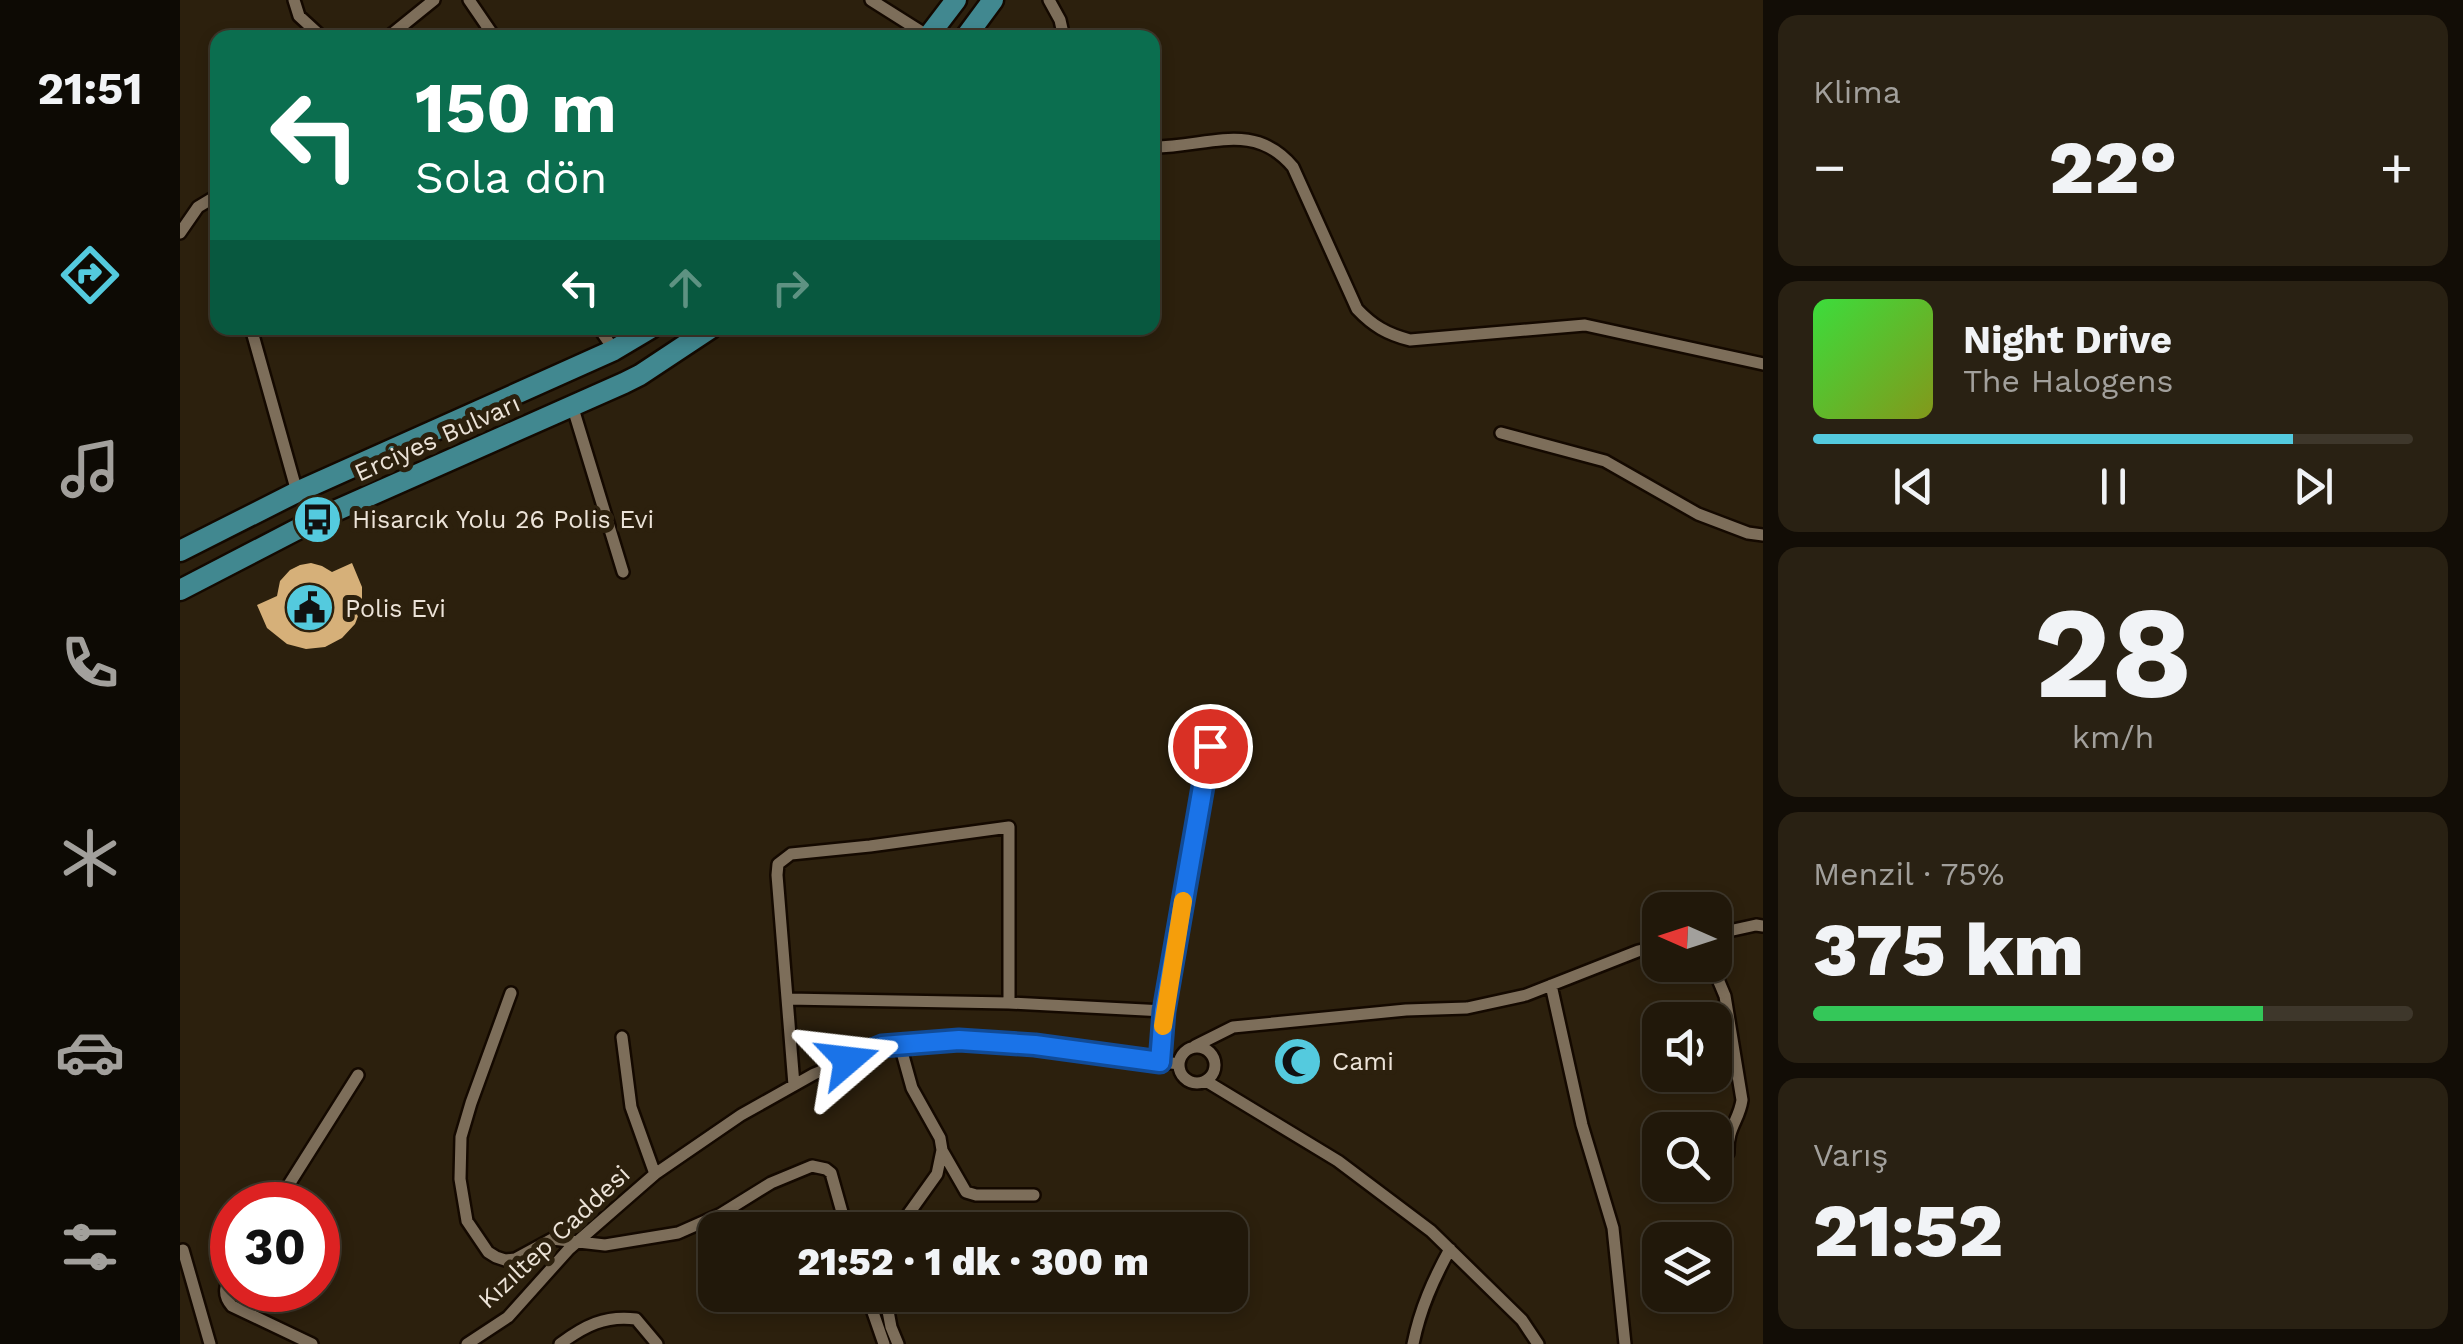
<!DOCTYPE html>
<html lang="tr">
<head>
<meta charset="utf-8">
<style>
  body { margin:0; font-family:"Work Sans",sans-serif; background:#292113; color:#f1f3f6; height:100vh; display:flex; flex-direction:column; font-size:38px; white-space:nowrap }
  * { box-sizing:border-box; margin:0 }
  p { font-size:32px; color:#a2a09c }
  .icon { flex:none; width:55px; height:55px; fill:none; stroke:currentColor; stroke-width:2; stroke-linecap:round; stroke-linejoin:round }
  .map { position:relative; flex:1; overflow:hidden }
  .drawer { display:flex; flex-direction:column; gap:15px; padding:15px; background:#120d06; width:700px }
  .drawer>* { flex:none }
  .top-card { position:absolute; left:30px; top:30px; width:950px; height:305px; border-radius:20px; box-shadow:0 5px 15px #0003,0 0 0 2px #3e372b; background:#0b6e4f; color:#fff; overflow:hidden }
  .needle { width:65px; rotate:273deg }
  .fabs { position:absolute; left:1462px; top:892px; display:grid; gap:20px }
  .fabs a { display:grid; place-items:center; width:90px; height:90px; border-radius:20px; background:#21180a; box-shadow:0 5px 15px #0003,0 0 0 2px #3e372b; font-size:50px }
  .speed { position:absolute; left:30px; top:1182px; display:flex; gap:20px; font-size:50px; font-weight:700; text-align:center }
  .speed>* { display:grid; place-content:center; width:130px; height:130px; border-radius:50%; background:#21180a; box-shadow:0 5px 15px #0003,0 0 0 2px #3e372b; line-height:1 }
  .speed .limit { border:15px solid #d22; background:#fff; color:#111 }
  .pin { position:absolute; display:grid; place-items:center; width:85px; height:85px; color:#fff; margin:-42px; border:5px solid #fff; border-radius:50%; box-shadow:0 2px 10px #0007 }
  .me { position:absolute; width:110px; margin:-55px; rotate:73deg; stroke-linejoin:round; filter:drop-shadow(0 0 8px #0008) }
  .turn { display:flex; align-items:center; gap:35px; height:210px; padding:0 40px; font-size:45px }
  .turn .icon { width:130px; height:130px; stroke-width:2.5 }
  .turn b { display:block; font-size:70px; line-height:85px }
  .lanes { display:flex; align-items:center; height:95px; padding:0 40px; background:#0003; justify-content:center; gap:50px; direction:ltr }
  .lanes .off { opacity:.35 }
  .big { font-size:75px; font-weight:800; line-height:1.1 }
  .drawer .widget { flex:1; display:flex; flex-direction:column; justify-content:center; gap:15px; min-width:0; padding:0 35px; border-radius:20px; background:#292113 }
  .drawer .dial { align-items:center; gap:0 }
  .dial b { font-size:130px; line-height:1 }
  .song { display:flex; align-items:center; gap:30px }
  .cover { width:120px; height:120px; border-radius:15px; background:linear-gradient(135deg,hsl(120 70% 55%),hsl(70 70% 35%)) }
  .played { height:10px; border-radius:5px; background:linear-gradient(90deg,#54cade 80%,#3e372b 80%) }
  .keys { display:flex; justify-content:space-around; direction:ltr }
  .heat { display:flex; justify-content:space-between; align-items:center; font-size:55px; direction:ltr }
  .charge { height:15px; border-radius:8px; background:linear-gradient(90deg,#34c759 75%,#3e372b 0) }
  .trip { position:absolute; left:518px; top:1212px; width:550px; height:100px; border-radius:20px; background:#21180a; box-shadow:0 5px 15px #0003,0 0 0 2px #3e372b; font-weight:800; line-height:100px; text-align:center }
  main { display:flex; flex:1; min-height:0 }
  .menu { display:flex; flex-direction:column; width:180px; justify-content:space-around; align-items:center; background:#0d0a04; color:#a2a09c }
  .menu .icon { width:70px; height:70px }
  .menu .on { color:#54cade }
  .menu b { font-size:45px; color:#f1f3f6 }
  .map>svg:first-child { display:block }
  .building { fill:#d6b079 }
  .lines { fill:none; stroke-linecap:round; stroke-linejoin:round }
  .minor-casing { stroke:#140900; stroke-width:16 }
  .trunk-casing { stroke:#140900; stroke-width:25 }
  .minor { stroke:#7d6e5a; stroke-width:11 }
  .trunk { stroke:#418890; stroke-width:20 }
  .route-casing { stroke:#114b97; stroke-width:25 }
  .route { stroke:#1a73e8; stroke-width:18 }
  .slow { stroke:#f59e0b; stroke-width:18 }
  .labels { text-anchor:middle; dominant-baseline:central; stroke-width:10; stroke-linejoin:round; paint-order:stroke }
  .street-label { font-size:25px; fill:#ece3d8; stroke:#2c200d }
  .poi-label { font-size:25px; fill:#ece3d8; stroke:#2c200d; text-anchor:start }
</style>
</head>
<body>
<main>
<nav class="menu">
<b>21:51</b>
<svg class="icon on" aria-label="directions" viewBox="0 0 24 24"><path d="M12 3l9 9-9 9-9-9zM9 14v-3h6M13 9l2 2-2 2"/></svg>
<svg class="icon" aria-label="music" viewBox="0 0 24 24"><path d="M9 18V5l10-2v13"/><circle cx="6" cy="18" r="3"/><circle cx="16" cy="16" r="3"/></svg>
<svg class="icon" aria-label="phone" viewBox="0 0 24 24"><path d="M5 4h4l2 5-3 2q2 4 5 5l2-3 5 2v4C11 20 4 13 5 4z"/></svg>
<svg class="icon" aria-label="climate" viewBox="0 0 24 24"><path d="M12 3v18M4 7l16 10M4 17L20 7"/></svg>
<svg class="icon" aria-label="car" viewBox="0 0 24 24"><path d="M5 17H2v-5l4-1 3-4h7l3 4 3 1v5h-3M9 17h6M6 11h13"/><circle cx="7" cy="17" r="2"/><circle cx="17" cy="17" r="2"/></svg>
<svg class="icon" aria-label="filters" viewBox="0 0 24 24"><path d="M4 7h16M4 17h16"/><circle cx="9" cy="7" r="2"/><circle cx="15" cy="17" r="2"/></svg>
</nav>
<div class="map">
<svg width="1583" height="1344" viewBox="0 0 1583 1344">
  <rect width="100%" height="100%" fill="#2c200d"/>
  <path class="building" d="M172 563 182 587V606L175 624 162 638 145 647 126 649 107 644 87 628 77 605 97 596 100 581 110 570 120 565 131 563 142 566 152 572Z
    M1129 1044 1133 1074 1105 1077 1101 1048Z"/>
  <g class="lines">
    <defs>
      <path id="minor" d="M114 0 119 16 143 38
        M289 0 315 38
        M691 0 748 36
        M869 0 880 20 884 38
        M207 38 254 0
        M972 147C1026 148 1073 119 1113 167L1177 309C1193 326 1207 334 1230 340L1405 325 1583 364
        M0 233 18 207 38 195
        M71 328 117 492
        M419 328 434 350
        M392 405 443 572
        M1321 433 1425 461 1518 514 1568 533 1583 535
        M1535 934 1576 925 1583 926
        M1532 965 1545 996 1562 1100C1559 1121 1547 1127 1548 1153
        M1371 985 1402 1125 1433 1228 1445 1344
        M331 993 291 1103 281 1137 280 1179 287 1221 308 1252 316 1257 325 1260 335 1259 372 1239 425 1245 498 1233 541 1214 591 1183 632 1166 646 1169 651 1173 667 1230
        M607 999 829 1003 984 1011
        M442 1037 451 1107 475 1174
        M1015 1046 1053 1027 1226 1010 1287 1008 1346 995 1458 951 1480 946
        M999 1065a18 18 0 1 1 36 0a18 18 0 1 1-36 0Z
        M980 1063 984 1011 1030 746
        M1026 1081 1158 1161 1251 1231 1342 1320 1358 1344
        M614 1085 597 875 598 864 611 854 690 846 829 827V1003
        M763 1152 786 1192 796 1195H854
        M96 1205 178 1075
        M717 1230 757 1174 762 1150 760 1138 732 1088 720 1045
        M3 1250 30 1344
        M52 1274C45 1285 42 1295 52 1306L132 1344
        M687 1295 704 1344
        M705 1295 711 1327 718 1344
        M287 1344 328 1317 389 1249 475 1174 561 1115 634 1074 702 1047 779 1040 855 1045 999 1064
        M380 1344C404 1326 425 1315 456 1319L477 1344
        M1233 1344C1240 1309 1253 1280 1270 1249"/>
      <path id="trunk" d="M747 38 776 0
        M785 38 813 0
        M0 551 117 492 434 350 471 328
        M0 590 137 519 444 383 460 375 531 328"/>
    </defs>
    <use href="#minor" class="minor-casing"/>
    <use href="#trunk" class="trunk-casing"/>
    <use href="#minor" class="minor"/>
    <use href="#trunk" class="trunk"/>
  </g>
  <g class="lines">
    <defs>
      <path id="route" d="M668 1060 702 1046 779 1040 855 1045 980 1062 984 1011 1030 746"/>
    </defs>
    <use href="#route" class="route-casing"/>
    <use href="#route" class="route"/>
    <path class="slow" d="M983 1026 1003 901"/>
  </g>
  <defs>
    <symbol id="bus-disc" viewBox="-11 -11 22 22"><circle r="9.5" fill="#54cade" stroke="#2c200d"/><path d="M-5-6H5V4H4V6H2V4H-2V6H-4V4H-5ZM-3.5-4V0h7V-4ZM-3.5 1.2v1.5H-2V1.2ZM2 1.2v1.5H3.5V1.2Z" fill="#111"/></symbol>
    <symbol id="civic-disc" viewBox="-11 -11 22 22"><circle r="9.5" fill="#54cade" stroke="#2c200d"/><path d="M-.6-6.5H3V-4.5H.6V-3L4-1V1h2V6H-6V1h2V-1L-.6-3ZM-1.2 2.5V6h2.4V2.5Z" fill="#111"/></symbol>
    <symbol id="mosque-disc" viewBox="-11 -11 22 22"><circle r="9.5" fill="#54cade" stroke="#2c200d"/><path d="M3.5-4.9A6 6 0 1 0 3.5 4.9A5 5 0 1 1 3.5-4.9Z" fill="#111"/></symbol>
  </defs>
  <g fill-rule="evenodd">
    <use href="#bus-disc" x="110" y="492" width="55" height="55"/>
    <use href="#civic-disc" x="102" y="580" width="55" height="55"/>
    <use href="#mosque-disc" x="1090" y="1034" width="55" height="55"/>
  </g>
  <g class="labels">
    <g class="street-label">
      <text transform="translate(257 438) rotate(-24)">Erciyes Bulvarı</text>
      <text transform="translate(374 1237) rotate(-43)">Kızıltep Caddesi</text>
    </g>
    <g class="poi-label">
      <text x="172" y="519">Hisarcık Yolu 26 Polis Evi</text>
      <text x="165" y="608">Polis Evi</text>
      <text x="1152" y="1061">Cami</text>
    </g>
  </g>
</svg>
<div class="fabs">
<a><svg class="needle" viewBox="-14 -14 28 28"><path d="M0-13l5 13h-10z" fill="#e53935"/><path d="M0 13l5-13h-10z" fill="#a2a09c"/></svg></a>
<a><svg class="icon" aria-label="sound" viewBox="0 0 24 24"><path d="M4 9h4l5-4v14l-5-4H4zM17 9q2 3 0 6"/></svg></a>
<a><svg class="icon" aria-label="search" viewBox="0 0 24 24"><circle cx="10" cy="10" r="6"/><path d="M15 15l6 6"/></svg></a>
<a><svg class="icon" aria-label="layers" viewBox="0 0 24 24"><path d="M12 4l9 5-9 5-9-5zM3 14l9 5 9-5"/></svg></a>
</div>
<div class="speed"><div class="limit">30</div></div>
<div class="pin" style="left:1030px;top:746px;background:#d93025"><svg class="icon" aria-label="arrive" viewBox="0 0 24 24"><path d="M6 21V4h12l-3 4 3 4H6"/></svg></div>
<svg class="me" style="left:668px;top:1060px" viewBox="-20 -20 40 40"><path d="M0-17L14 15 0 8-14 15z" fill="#1a73e8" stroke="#fff" stroke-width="4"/></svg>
<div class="trip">21:52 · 1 dk · 300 m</div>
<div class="top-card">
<div class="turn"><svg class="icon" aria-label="left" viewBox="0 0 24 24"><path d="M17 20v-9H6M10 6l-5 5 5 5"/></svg><div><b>150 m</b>Sola dön</div></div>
<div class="lanes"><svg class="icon" aria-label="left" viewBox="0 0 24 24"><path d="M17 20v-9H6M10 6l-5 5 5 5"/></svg><svg class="icon off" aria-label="ahead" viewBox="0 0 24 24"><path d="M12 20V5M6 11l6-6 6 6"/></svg><svg class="icon off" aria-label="right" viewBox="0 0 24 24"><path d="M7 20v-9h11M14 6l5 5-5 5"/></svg></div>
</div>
</div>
<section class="drawer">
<div class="widget"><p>Klima</p>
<div class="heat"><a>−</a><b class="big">22°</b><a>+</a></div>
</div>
<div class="widget">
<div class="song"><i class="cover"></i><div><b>Night Drive</b><p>The Halogens</p></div></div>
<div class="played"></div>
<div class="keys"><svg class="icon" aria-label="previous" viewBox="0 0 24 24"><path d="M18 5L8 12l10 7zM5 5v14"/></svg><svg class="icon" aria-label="pause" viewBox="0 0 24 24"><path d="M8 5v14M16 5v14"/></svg><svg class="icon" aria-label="next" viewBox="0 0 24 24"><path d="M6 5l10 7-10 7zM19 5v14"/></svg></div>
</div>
<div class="widget dial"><b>28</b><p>km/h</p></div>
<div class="widget"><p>Menzil · 75%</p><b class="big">375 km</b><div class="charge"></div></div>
<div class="widget"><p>Varış</p><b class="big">21:52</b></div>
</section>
</main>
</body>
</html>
